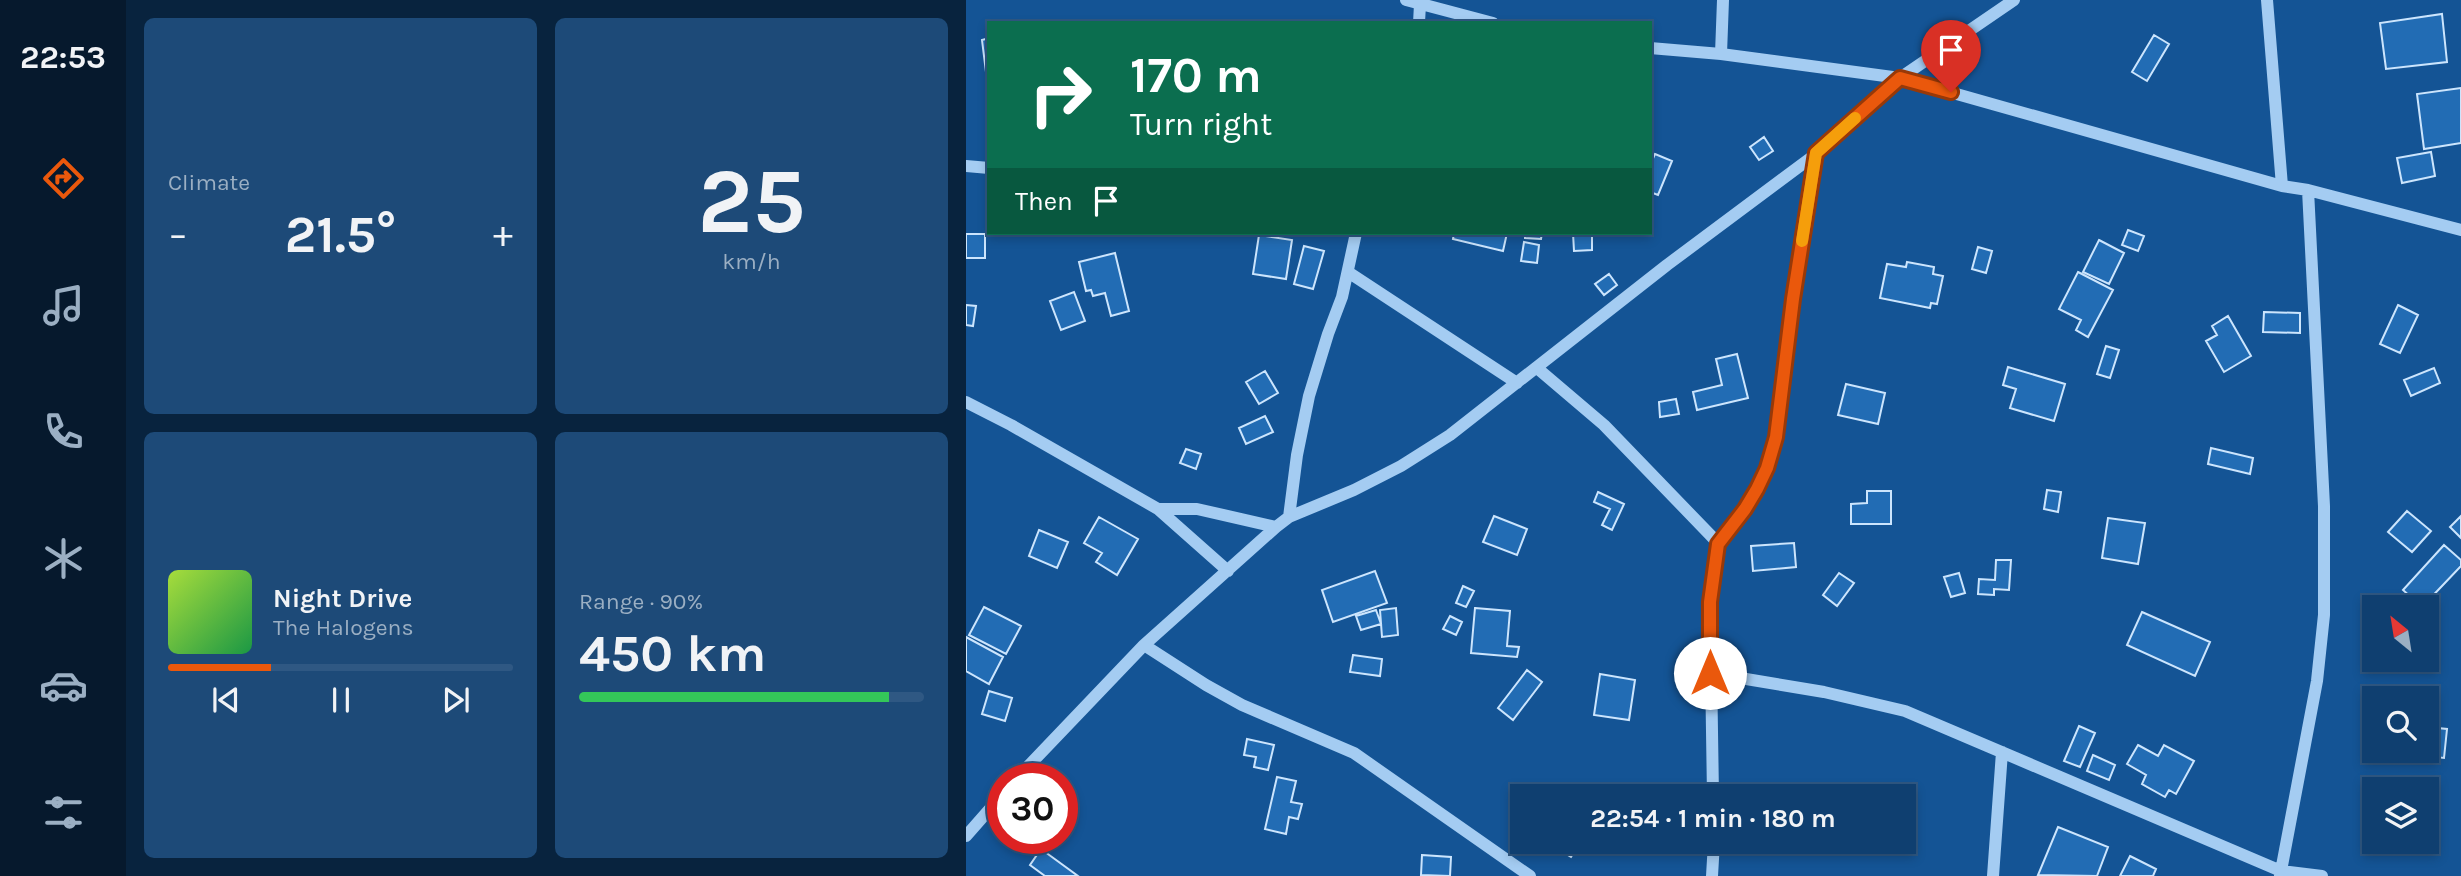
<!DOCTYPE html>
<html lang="en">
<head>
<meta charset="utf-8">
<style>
  body { margin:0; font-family:Karla,sans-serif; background:#1d4a78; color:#f1f3f6; height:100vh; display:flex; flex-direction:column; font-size:26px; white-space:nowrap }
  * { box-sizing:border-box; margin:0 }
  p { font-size:23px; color:#9bafc3 }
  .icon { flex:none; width:38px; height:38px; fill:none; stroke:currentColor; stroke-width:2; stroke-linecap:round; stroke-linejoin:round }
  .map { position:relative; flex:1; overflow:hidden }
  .panel { display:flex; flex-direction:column; gap:18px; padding:18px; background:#08233e; width:840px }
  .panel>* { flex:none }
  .banner { position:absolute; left:21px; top:21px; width:665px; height:214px; border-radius:0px; box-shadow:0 4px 10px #0003,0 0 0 2px #2f5883; background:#0b6e4f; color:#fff; overflow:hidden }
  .needle { width:46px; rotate:330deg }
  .buttons { position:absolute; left:1396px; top:595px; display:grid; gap:14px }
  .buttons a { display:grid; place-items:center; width:77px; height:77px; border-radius:0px; background:#0f3f70; box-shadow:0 4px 10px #0003,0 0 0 2px #2f5883; font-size:35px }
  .speed { position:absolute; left:21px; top:763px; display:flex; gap:14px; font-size:35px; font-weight:700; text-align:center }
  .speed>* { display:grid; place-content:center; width:91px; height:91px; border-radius:50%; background:#0f3f70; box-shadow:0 4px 10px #0003,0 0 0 2px #2f5883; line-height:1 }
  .speed .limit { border:10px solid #d22; background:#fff; color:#111 }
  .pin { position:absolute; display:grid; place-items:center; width:60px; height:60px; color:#fff; margin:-72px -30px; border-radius:50% 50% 50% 0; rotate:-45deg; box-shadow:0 0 7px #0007 }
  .pin .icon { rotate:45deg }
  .me { position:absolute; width:77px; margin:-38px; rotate:0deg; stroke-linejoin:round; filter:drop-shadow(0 0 5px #0008) }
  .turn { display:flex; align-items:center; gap:24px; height:147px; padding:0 28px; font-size:32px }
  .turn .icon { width:91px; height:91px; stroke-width:2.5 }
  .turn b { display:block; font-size:49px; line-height:60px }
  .then { display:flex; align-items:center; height:66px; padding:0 28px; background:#0003; gap:14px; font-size:26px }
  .big { font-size:52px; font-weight:700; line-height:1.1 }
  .panel .card { flex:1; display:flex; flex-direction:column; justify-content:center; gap:10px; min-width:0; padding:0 24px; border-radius:10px; background:#1d4a78 }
  .panel .dial { align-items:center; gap:0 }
  .dial b { font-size:91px; line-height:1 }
  .song { display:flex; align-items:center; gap:21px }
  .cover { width:84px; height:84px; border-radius:10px; background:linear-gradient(135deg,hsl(80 70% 55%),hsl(140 70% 35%)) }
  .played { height:7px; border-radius:4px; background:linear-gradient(90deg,#ea580c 30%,#2f5883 30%) }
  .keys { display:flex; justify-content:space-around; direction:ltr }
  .heat { display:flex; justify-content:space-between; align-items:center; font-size:38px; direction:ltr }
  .charge { height:10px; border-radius:5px; background:linear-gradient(90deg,#34c759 90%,#2f5883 0) }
  .panel .tiles { flex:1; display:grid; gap:18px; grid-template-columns:repeat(2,1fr) }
  .trip { position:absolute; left:544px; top:784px; width:406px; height:70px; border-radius:0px; background:#0f3f70; box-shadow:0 4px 10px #0003,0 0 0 2px #2f5883; font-weight:700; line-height:70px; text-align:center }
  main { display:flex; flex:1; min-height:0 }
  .dock { display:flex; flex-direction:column; width:126px; justify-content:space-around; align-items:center; background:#06192d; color:#9bafc3 }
  .dock .icon { width:49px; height:49px }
  .dock .on { color:#ea580c }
  .dock b { font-size:32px; color:#f1f3f6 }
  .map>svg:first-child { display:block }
  .building { fill:#226cb4; stroke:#cce5fd; stroke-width:2 }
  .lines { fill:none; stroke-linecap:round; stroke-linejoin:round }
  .minor { stroke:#a4ccf2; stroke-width:12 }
  .route-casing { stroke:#983908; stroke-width:18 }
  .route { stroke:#ea580c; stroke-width:12 }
  .slow { stroke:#f59e0b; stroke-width:12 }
</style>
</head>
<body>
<main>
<nav class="dock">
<b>22:53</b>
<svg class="icon on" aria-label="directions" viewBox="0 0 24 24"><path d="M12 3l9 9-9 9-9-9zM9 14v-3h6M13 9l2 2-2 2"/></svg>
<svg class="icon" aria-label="music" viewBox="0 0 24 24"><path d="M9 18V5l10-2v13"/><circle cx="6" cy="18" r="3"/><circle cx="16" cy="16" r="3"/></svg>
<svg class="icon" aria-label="phone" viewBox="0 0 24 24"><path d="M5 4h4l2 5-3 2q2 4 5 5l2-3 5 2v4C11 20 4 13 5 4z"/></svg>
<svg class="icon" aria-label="climate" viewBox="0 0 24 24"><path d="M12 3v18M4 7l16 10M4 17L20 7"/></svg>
<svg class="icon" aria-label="car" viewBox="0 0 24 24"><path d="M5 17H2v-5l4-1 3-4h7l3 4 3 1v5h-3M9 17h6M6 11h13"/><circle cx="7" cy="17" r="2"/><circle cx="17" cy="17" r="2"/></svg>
<svg class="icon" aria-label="filters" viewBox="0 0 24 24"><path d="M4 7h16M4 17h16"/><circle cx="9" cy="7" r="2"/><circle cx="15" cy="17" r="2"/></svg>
</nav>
<section class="panel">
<div class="tiles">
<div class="card"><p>Climate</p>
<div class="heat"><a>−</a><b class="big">21.5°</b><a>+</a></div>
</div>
<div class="card dial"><b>25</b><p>km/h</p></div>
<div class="card">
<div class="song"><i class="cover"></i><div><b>Night Drive</b><p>The Halogens</p></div></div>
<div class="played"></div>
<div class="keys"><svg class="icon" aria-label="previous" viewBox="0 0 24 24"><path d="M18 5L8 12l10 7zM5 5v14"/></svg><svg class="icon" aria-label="pause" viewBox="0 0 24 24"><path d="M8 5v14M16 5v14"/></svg><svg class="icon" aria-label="next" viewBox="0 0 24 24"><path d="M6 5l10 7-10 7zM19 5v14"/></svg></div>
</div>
<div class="card"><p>Range · 90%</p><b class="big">450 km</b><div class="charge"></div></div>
</div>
</section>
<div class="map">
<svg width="1495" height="876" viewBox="0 0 1495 876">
  <rect width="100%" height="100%" fill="#145495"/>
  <path class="building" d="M1476 14 1481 62 1420 69 1414 23Z
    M1188 35 1203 44 1181 81 1166 72Z
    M23 38V87L22 88 16 40Z
    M1495 88V143L1458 149 1451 94Z
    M798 137 807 151 793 160 784 147Z
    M1465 152 1469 176 1436 183 1431 158Z
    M689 154 706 161 692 195 684 192V165Z
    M1162 230 1178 236 1172 251 1156 245Z
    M488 233H541L537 251 487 239Z
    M559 233H576L575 239 559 238Z
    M607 233H626V250L608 251Z
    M0 234H19V258H0Z
    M293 235 326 240 320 279 287 274Z
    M1133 240 1158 253 1143 284 1117 272Z
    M558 242 573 245 571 263 555 261Z
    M338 246 358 251 347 289 328 284Z
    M1012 247 1026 251 1020 273 1006 269Z
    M149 253 163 311 145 316 139 293 127 296 125 290 120 291 113 262Z
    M941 262 968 267 967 274 977 276 971 304 965 303 964 308 914 298 921 264 940 267Z
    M1112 272 1147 290 1122 337 1110 330 1115 320 1093 309Z
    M643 274 651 285 638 295 629 284Z
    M108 292 119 321 95 330 84 301Z
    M0 305 10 306 7 326 0 325Z
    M1432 305 1452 315 1434 353 1414 344Z
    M1298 312 1334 313V333L1297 332Z
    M1262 316 1285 356 1258 372 1240 341 1251 335 1246 326Z
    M1140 346 1153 350 1144 378 1131 374Z
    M771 354 782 398 731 410 727 392 756 385 750 359Z
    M1042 367 1099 384 1088 421 1044 408 1050 389 1037 385Z
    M1468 368 1474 383 1445 396 1438 380Z
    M299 371 312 393 293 404 280 382Z
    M880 384 919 393 912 424 872 415Z
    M710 399 713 414 694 417 693 402Z
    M299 416 307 432 280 444 273 428Z
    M1245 448 1287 458 1284 474 1242 464Z
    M220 449 235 454 230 469 214 463Z
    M1081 490 1095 492 1092 512 1078 509Z
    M901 491H925V524H885V504L901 503Z
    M632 492 658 504 646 530 636 525 644 509 628 502Z
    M1441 511 1465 531 1446 552 1422 532Z
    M528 516 561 529 551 555 517 542Z
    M1495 516V538L1484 527Z
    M133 517 172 539 151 575 130 562 136 553 118 543Z
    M1142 518 1179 523 1172 564 1136 558Z
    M73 530 102 542 91 568 63 556Z
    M828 543 830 567 787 571 785 546Z
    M1478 545 1495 560V566L1456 607 1437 590Z
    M1030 560H1045L1043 590 1028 589V595L1012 594 1013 579 1029 580Z
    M409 571 421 603 367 622 356 590Z
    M873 573 888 583 871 606 857 595Z
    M993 573 999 593 985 597 978 577Z
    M497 586 508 591 500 607 490 603Z
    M18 607 55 626 40 654 3 635Z
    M430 608 432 635 416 637 414 610Z
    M509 608 544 611 541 646 553 647 551 657 505 653Z
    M410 610 415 624 395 630 390 616Z
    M1176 612 1244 642 1229 676 1161 645Z
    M484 616 496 622 490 635 477 629Z
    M0 637 37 657 23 684 0 671Z
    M387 655 416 659 414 676 384 672Z
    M561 670 576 682 547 720 532 708Z
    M634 674 669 680 663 720 628 715Z
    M23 691 46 698 39 721 16 714Z
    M1423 694 1466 696 1465 716 1461 715V698H1423Z
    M1113 726 1129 733 1114 767 1098 761Z
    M1461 727 1481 729 1478 758 1452 755 1453 751H1461Z
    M281 739 308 745 302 770 288 767 290 757 278 755Z
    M1172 745 1192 756 1198 745 1228 761 1210 794 1203 790 1199 797 1176 784 1180 775 1161 764Z
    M1127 755 1149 765 1143 780 1121 771Z
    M311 777 330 781 325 802 336 804 332 819 323 817 320 834 299 829Z
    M1092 827 1142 847 1131 876 1072 875Z
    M587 842H614L605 857 585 845Z
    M75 849 112 876H79L64 865Z
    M456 855 485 857 484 876 455 875Z
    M1164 856 1190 869 1187 876H1154Z"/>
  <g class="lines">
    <path class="minor" d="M440 0 527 23
      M1301 0 1316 186
      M453 23 454 4
      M684 48 755 54 934 78 1316 186 1342 190 1495 230
      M755 54 757 0
      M0 166 23 168
      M1342 190 1358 506V615L1351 681 1315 871 1356 876
      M382 272 551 383
      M571 368 638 425 752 543
      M0 402 45 425 192 509 262 571
      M192 509H231L310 527
      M323 517 331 455 343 396 362 334 376 297 390 233
      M178 645 240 685 276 705 388 753 564 876
      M744 673 858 692 939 711 1315 871 1314 876
      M50 779 178 645 310 527 323 517 388 490 435 466 484 435 701 265 850 154 934 78 1048 0
      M747 796 744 602 752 543 779 509 791 490 801 468 810 437 827 299 850 154
      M0 836 37 794
      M746 876 748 842
      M1027 876 1036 752"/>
  </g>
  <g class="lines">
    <defs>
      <path id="route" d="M744 673V602L752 544 779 509 791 489 801 468 810 437 827 299 850 153 934 78 985 92"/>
    </defs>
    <use href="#route" class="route-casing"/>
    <use href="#route" class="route"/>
    <path class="slow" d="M836 241 850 153 889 118"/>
  </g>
</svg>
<div class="buttons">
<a><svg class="needle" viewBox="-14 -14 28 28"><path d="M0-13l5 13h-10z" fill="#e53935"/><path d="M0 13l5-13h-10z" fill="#9bafc3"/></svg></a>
<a><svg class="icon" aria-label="search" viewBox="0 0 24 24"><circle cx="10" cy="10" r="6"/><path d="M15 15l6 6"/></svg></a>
<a><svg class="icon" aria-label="layers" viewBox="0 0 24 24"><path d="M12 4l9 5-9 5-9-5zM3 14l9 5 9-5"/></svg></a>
</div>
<div class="speed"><div class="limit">30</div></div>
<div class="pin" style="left:985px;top:92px;background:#d93025"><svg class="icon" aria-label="arrive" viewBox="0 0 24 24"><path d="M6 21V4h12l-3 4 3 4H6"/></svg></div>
<svg class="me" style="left:744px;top:673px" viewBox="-20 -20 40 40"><circle r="19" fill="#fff"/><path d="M0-13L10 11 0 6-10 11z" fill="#ea580c"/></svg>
<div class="trip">22:54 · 1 min · 180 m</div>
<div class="banner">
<div class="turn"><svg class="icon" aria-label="right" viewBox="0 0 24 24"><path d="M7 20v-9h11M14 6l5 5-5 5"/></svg><div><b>170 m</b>Turn right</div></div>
<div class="then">Then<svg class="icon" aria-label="arrive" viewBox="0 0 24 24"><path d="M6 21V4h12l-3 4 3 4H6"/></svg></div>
</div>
</div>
</main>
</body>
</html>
